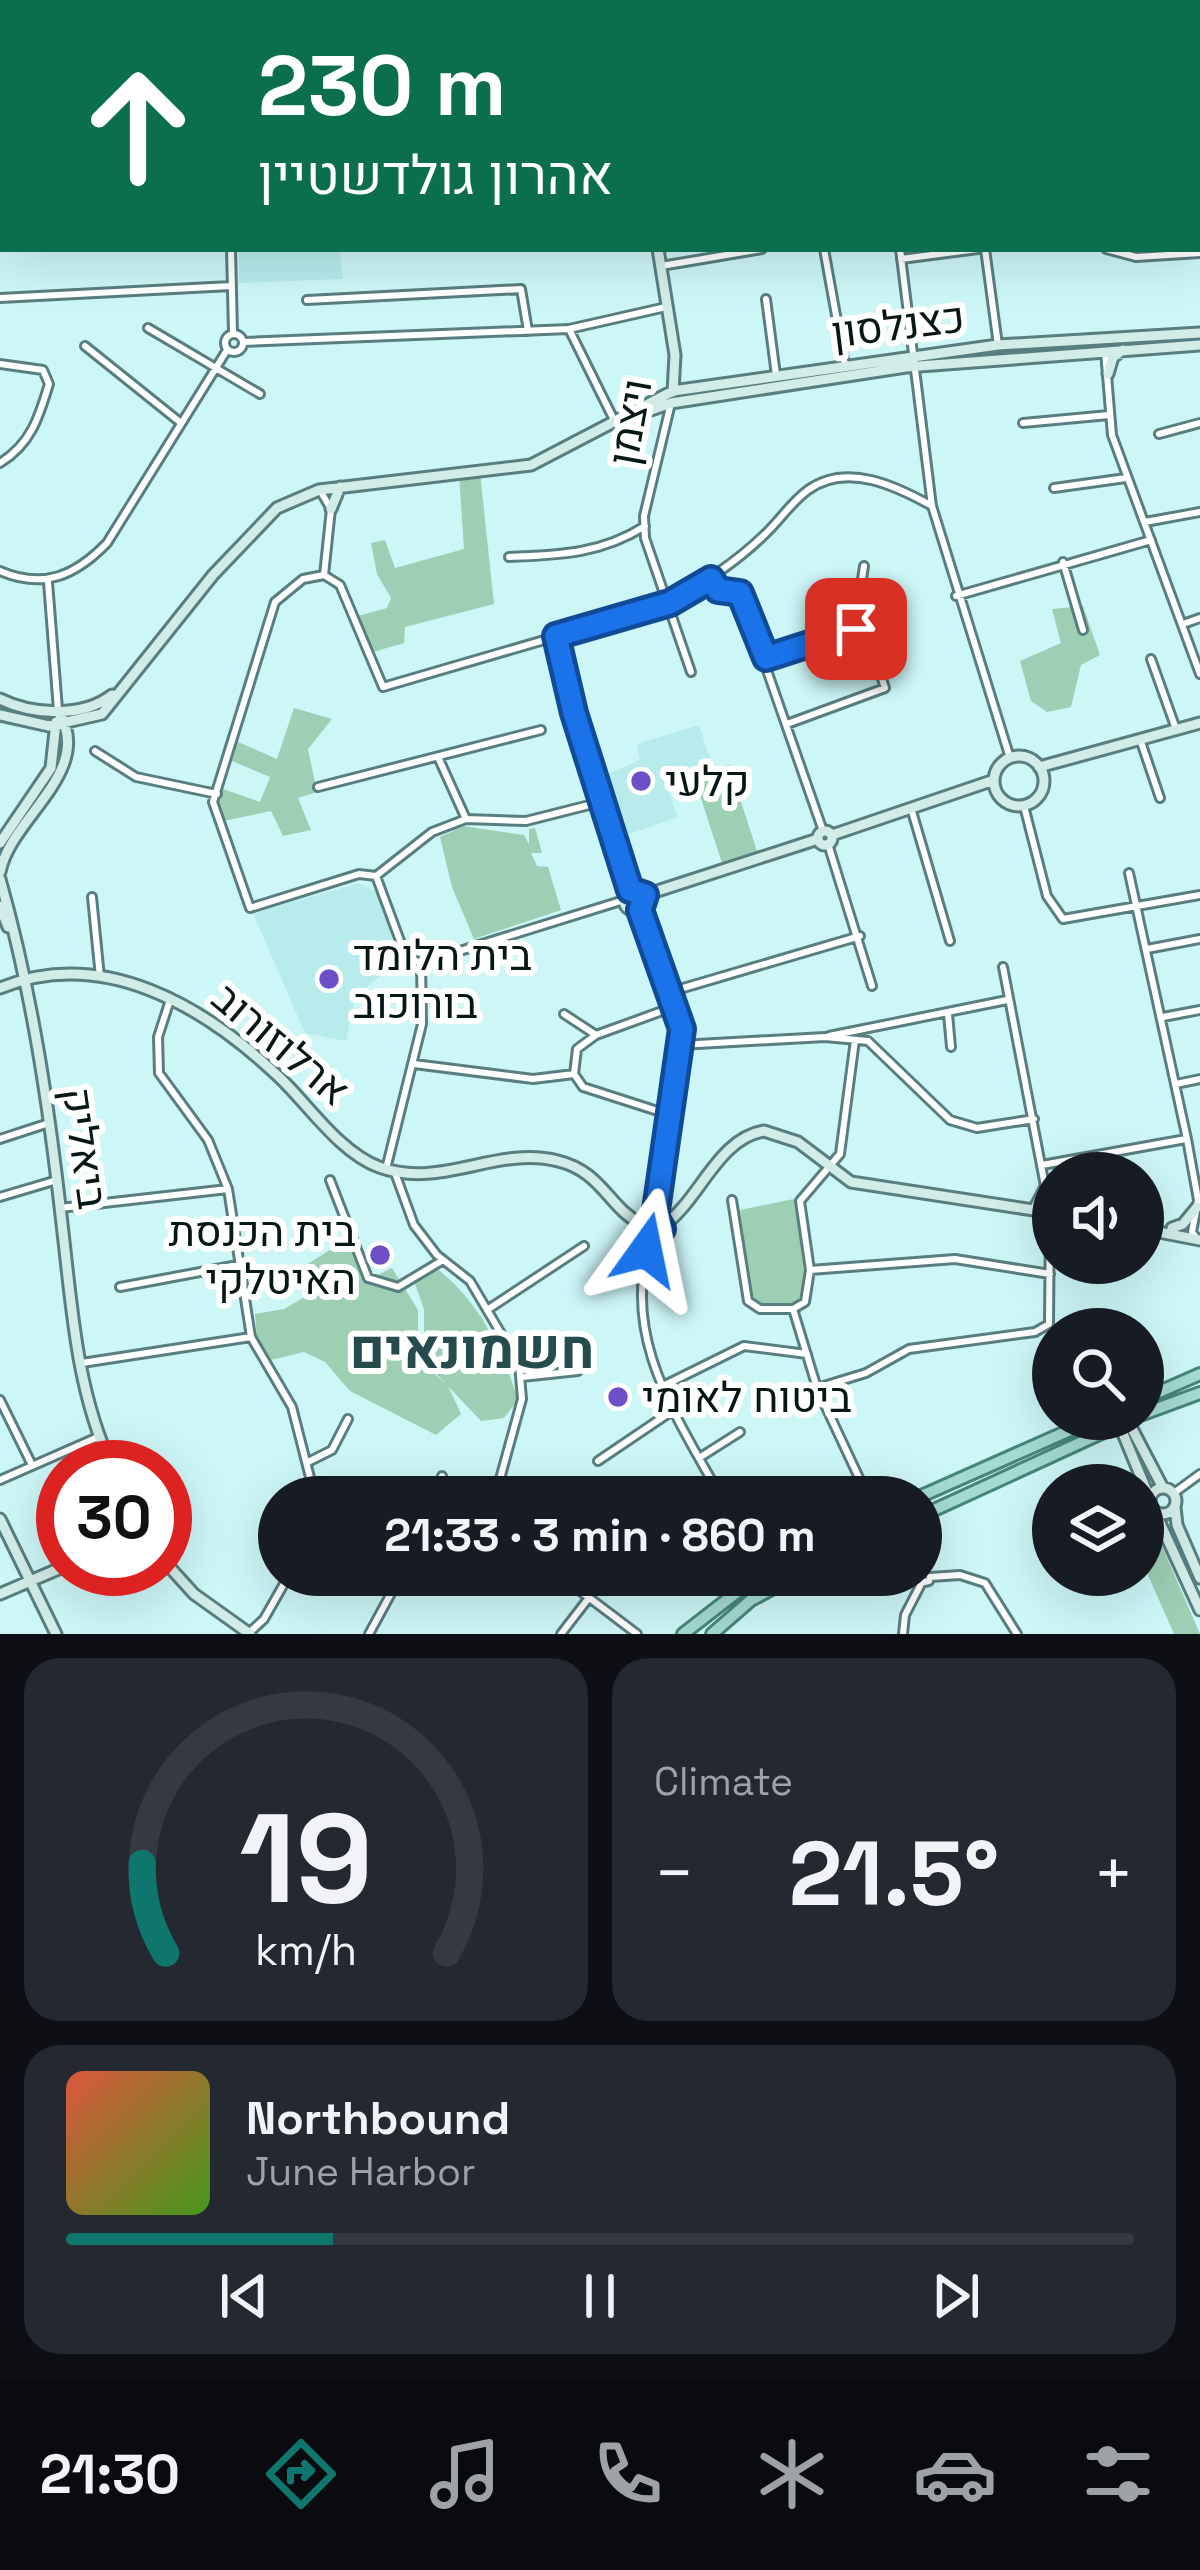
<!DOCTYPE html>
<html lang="en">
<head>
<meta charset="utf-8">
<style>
  body { margin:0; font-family:"Space Grotesk",Heebo,sans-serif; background:#242831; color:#f1f3f6; height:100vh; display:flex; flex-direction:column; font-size:45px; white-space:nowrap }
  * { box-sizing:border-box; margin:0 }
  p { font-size:39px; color:#9ea1a6 }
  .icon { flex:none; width:66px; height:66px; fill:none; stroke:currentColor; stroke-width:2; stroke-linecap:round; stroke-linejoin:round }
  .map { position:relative; height:1634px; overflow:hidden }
  .side { display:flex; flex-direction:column; gap:24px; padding:24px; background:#0d0f14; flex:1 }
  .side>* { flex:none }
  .hud { position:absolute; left:0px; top:0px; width:1200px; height:252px; box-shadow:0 12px 48px #0002; background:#0b6e4f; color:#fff; overflow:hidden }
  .buttons { position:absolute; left:1032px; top:1152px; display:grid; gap:24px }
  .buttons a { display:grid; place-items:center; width:132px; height:132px; border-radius:50%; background:#171b24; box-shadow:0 12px 48px #0002; font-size:60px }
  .speed { position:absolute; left:36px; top:1440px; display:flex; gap:24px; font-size:60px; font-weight:700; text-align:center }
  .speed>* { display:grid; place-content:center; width:156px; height:156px; border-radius:50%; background:#171b24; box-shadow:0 12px 48px #0002; line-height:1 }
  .speed .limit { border:18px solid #d22; background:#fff; color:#111 }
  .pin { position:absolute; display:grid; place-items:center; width:102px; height:102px; color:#fff; margin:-51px; border-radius:24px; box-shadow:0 6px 18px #0006 }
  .me { position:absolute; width:132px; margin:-66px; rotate:12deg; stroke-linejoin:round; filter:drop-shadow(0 0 9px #0008) }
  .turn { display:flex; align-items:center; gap:42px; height:252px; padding:0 60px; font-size:54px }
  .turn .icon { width:156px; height:156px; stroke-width:2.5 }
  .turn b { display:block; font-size:84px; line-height:102px }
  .big { font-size:90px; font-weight:700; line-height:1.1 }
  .side .widget { flex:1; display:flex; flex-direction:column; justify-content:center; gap:18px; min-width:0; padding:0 42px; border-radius:36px; background:#242831 }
  .side .dial { align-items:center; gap:0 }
  .dial svg { height:312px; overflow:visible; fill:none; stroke:#363941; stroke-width:7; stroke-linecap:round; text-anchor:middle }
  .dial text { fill:#f1f3f6; stroke:none }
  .song { display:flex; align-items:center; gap:36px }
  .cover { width:144px; height:144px; border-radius:18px; background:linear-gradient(135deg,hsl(10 70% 55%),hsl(100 70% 35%)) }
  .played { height:12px; border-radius:6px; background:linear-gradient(90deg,#0f766e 25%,#363941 25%) }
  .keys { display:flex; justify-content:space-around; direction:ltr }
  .heat { display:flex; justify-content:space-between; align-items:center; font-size:66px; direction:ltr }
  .side .tiles { flex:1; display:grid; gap:24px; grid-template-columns:1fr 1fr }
  .widget:last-child { grid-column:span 2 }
  .trip { position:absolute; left:258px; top:1476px; width:684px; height:120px; border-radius:60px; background:#171b24; box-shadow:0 12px 48px #0002; font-weight:700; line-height:120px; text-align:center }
  .menu { display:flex; height:192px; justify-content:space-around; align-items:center; background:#090b0e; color:#9ea1a6 }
  .menu .icon { width:84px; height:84px }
  .menu .on { color:#0f766e }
  .menu b { font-size:54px; color:#f1f3f6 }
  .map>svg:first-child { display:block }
  .built { fill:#b8ebec }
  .green { fill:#9ccfb4 }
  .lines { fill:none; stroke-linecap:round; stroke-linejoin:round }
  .street-casing { stroke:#597e7f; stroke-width:12 }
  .secondary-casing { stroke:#597e7f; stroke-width:15 }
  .primary-casing { stroke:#46867a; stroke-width:16 }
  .street { stroke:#fff; stroke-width:6 }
  .secondary { stroke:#d2ece7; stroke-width:9 }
  .primary { stroke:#a4dad0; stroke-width:10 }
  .route-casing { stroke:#114b97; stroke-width:30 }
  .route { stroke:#1a73e8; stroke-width:21 }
  .poi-dot { fill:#6d4fc8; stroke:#fff; stroke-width:4.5 }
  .labels { text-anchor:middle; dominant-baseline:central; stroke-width:12; stroke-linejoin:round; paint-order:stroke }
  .street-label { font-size:42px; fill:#071717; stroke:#fff }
  .poi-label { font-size:42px; fill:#071717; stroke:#fff; text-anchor:start }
  .district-label { font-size:54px; font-weight:bold; fill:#264b4c; stroke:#fff }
</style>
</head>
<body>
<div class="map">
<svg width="1200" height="1634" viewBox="0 0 1200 1634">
  <rect width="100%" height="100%" fill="#cdf6f7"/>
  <path class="built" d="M239 249H340L343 279 239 283Z
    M699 725 713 768 666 785 678 817 621 837 603 776 640 760 637 744Z
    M359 883 379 893 398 961 355 997 346 1041 305 1033 253 913Z"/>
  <path class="green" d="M480 473 494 604 405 627 404 643 373 652 366 646 358 616 387 608 391 598 377 574 371 543 385 540 395 568 464 549 459 474Z
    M1083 606 1100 655 1081 665 1071 707 1047 712 1031 701 1020 661 1061 643 1052 609Z
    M294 708 332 719 308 749 317 792 298 798 311 830 283 836 271 811 219 822 216 804 223 789 260 802 270 777 232 761 238 742 277 759Z
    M729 765 757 851 722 863 694 777Z
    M463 826 524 835 529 844V829L535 828 542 853H531L537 866 548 867 561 910 474 939 452 887 440 837Z
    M794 1199 806 1271 804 1295 789 1306 761 1307 748 1294 740 1210Z
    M347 1239 363 1282 392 1268 418 1310V1359L448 1386 461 1414 436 1435 350 1391 325 1362 304 1352 271 1360 257 1338 255 1314 284 1309 308 1295 303 1267Z
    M435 1267C479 1301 502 1348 518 1400L504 1418 481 1421 424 1361V1309L415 1284Z
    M1146 1518 1155 1530 1200 1634H1174L1143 1564Z"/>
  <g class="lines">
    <defs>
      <path id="street" d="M200 0 201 3
        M419 0V3
        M548 0V3
        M30 3 31 0
        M382 3 414 0
        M1197 7 1200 6
        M1197 136H1200
        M0 204 3 202
        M231 249 233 333
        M824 249 845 365
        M900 249 932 506 1010 758
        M985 249 998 345
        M1106 249 1136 257 1200 253
        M901 259 978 249
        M661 266 762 249
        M0 298 231 286
        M766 299 776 375
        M307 300 521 289 528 331
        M148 328 260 394
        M569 329 615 422
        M225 343a9 9 0 1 1 18 0a9 9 0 1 1-18 0Z
        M243 342 569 329 666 307
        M85 346 181 423
        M1105 351 1112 435 1200 674
        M0 364 43 370 49 384C39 417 31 444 0 463
        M671 403 644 516 645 538 691 672
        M1023 423 1109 415
        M1159 434 1200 423
        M1054 488 1126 478
        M321 492 331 509 324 575
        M1145 522 1200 512
        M509 557C559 555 601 554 645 526
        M1063 562 1083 630
        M0 571C44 590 76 575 107 543L227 350
        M324 575 303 579 275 602 213 802 250 908 359 874 376 876 432 832 466 819 526 821 601 802
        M324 575 340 585 383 687 671 603C703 583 735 563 762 537 778 523 791 502 808 490 847 462 896 486 932 506
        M711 579 718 590 740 593 823 831
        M48 582 58 710
        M956 596 1151 540
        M1183 624 1200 618
        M557 636 574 713 630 890
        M766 658 865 626
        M1151 659 1176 729
        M787 724 885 688 858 606 864 566
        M1140 739 1160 798
        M95 751 136 777 217 794
        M438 757 466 819
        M318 787 541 730
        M1024 806 1047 896 1063 919 1200 895
        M911 808 950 941
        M828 844 872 986
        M1129 873 1187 1139 1198 1200 1192 1232 1197 1239
        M376 876 406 957 421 963
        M92 897 100 977
        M1147 949 1200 939
        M421 963 624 900
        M673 991 860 936
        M170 1000 158 1037 159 1073 208 1140 228 1189 251 1337 292 1407 315 1497
        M564 1014 596 1035
        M948 1014 951 1047
        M1163 1017 1200 1010
        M829 1036 1007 1000
        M855 1040 840 1154 800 1201 810 1270 805 1302 793 1309 817 1388 868 1497
        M868 1041 950 1120 977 1128 1034 1119
        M680 1045 825 1037 868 1041
        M414 1064 533 1079 574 1074
        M1176 1084 1200 1079
        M670 1115 583 1087 574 1074 577 1049 596 1035 676 1006
        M0 1139 49 1123
        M1042 1165 1186 1139
        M386 1169 422 1024 421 963
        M395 1173 414 1225 437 1255 470 1281 519 1364 522 1399 495 1497
        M330 1180 368 1278 398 1287 443 1260
        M0 1197 57 1180
        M732 1200 748 1301 760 1309H793
        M60 1208 228 1189
        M652 1236C618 1333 676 1416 721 1497
        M810 1270 955 1259 1050 1274
        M120 1287 243 1264
        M487 1310 584 1246
        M82 1363 251 1337
        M522 1377 578 1371
        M661 1387 744 1346 807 1354
        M817 1388 866 1373 909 1349 1035 1332 1049 1324 1050 1212 1003 967
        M0 1400 31 1463
        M699 1458 740 1432
        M598 1461 672 1411
        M308 1462 332 1450 348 1419
        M0 1480 98 1437
        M1174 1493 1200 1474
        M433 1497 442 1476
        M584 1575 575 1587 637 1634
        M917 1575 919 1583 929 1581
        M930 1577 960 1575 985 1583 1017 1634
        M249 1633 264 1619 289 1575
        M369 1634 401 1575
        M561 1634 588 1599
        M903 1634 905 1615 921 1584"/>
      <path id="secondary" d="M632 0V3
        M658 249 675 355 673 392
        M1108 374 1113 357 1123 350
        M620 421 671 403 906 367 1200 345
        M331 509 340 487
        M0 699C32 715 83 718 112 695
        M0 715 49 726 102 714 213 575 277 508 319 490 531 465 673 391 998 345 1200 333
        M994 781a25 25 0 1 1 50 0a25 25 0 1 1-50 0Z
        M1039 767 1200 723
        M818 838a7 7 0 1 1 14 0a7 7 0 1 1-14 0Z
        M832 835 994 780
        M0 843 51 768 56 722
        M0 872C11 817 96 771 58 711
        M0 879C32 992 49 1107 62 1224 72 1307 76 1390 112 1467
        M624 900a11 11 0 1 1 22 0a11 11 0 1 1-22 0Z
        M645 895 818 839
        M0 906 8 927
        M640 910 682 1029 655 1217
        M0 988C103 946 204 1006 278 1076 308 1104 339 1152 379 1167 441 1190 497 1145 558 1161 603 1172 608 1208 643 1225
        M1034 1210 1046 1187
        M643 1226a10 10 0 1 1 20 0a10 10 0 1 1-20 0Z
        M663 1226C700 1200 717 1139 764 1131L798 1142 851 1182 1053 1213
        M1172 1228 1183 1224 1197 1207
        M1143 1229 1200 1240
        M1117 1419 1150 1499
        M1127 1419 1163 1488
        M1150 1501a13 13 0 1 1 26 0a13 13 0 1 1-26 0Z
        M1175 1507 1177 1525 1200 1578
        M1155 1512 1200 1610
        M0 1519 56 1634
        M165 1562 194 1594 250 1634
        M0 1594 63 1567"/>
      <path id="primary" d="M1143 1399 1200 1374
        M1143 1414 1200 1393
        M919 1497 1095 1419
        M921 1516 1132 1419
        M683 1634 759 1575
        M712 1634 751 1600 798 1575"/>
    </defs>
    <use href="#street" class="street-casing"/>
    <use href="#secondary" class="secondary-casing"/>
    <use href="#primary" class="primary-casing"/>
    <use href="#street" class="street"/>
    <use href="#secondary" class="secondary"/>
    <use href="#primary" class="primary"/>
  </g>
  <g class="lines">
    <defs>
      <path id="route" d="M646 1250 652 1236 662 1229 655 1217 682 1029 640 910 645 895 630 890 574 713 556 636 670 603 711 579 718 590 740 593 766 658 856 629"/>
    </defs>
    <use href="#route" class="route-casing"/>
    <use href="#route" class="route"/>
  </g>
  <g class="poi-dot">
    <circle cx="641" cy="781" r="12"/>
    <circle cx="329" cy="979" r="12"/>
    <circle cx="380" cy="1255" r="12"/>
    <circle cx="618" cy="1397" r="12"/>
  </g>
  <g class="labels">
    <g class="street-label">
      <text transform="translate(898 325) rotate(-7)">כצנלסון</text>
      <text transform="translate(630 422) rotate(-80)">ויצמן</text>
      <text transform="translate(281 1044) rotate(40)">ארלוזורוב</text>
      <text transform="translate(85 1148) rotate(82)">ביאליק</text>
    </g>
    <g class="poi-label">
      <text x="665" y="781">קלעי</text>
      <text x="353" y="955">בית הלומד<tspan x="353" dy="48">בורוכוב</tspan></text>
      <text x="356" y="1231" text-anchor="end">בית הכנסת<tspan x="356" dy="48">האיטלקי</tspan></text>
      <text x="642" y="1397">ביטוח לאומי</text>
    </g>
    <g class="district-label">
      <text x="472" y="1349">חשמונאים</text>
    </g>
  </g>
</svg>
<div class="buttons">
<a><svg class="icon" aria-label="sound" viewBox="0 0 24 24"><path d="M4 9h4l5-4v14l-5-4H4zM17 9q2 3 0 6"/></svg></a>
<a><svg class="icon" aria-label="search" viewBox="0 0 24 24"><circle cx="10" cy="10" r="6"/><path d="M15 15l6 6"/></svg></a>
<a><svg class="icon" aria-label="layers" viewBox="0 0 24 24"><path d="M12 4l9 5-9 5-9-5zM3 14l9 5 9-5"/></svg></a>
</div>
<div class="speed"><div class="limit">30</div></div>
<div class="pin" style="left:856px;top:629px;background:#d93025"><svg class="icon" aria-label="arrive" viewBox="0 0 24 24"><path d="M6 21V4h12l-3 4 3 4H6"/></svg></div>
<svg class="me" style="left:646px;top:1250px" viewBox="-20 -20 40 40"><path d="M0-17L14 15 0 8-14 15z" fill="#1a73e8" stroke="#fff" stroke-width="4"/></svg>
<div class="trip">21:33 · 3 min · 860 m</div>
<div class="hud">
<div class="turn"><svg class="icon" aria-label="ahead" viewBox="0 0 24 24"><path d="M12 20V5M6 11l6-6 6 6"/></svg><div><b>230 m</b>אהרון גולדשטיין</div></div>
</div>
</div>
<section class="side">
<div class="tiles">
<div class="widget dial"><svg viewBox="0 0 100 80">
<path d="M14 69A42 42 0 1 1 86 69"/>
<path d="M14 69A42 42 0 0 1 8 46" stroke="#0f766e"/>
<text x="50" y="56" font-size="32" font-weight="700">19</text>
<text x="50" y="72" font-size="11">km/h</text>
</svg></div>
<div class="widget"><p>Climate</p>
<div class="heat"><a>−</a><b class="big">21.5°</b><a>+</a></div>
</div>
<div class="widget">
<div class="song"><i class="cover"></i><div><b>Northbound</b><p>June Harbor</p></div></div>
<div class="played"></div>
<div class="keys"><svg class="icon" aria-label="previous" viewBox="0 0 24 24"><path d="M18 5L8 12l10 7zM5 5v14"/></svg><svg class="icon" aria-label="pause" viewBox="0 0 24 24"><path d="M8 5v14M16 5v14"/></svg><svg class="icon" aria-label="next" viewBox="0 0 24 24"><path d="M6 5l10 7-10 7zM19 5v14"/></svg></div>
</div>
</div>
</section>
<nav class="menu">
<b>21:30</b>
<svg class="icon on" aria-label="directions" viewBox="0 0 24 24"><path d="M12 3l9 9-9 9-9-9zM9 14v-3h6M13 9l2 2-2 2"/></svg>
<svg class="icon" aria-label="music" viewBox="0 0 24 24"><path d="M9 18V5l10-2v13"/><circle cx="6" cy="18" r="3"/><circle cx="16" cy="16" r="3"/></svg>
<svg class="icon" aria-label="phone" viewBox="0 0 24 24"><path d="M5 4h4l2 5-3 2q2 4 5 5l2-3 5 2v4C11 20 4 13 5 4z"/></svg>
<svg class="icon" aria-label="climate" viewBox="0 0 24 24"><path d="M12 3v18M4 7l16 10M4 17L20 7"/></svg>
<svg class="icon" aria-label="car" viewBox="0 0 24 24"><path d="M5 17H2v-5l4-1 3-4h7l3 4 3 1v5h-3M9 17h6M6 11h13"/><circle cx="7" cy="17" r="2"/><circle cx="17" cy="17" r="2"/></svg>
<svg class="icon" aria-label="filters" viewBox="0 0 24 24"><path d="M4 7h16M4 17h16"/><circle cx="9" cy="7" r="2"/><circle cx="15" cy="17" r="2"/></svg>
</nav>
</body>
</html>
